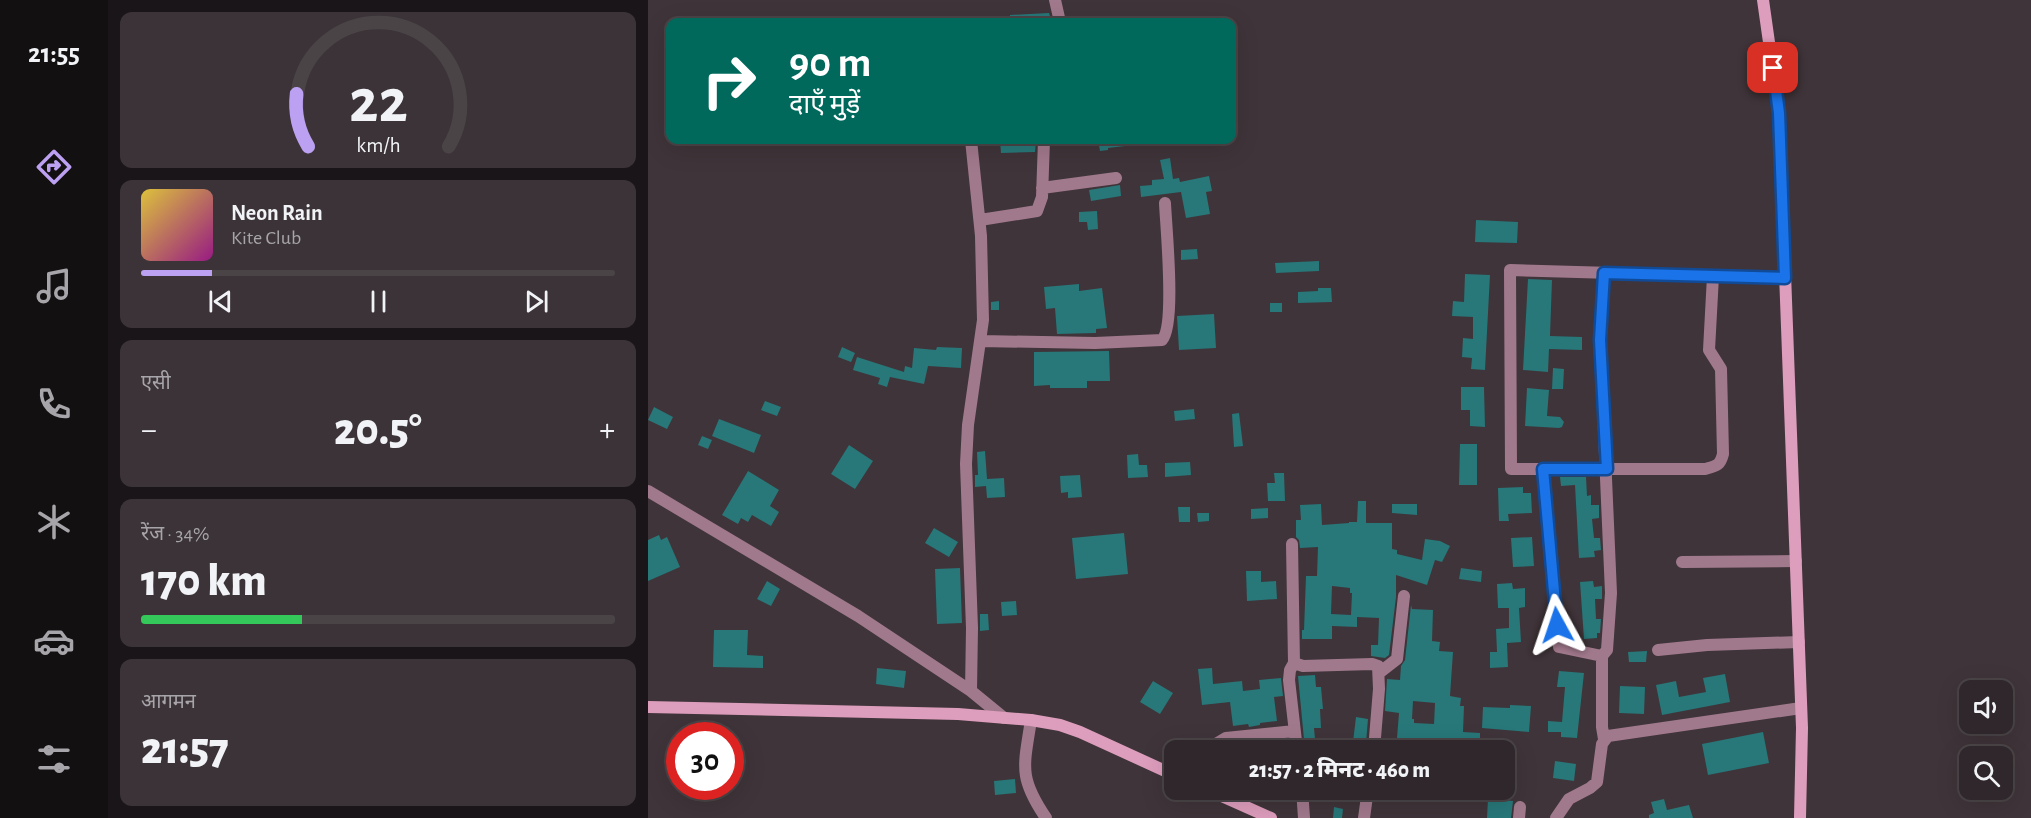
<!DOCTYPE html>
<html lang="hi">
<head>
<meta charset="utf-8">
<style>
  body { margin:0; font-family:"Alegreya Sans","Noto Sans Devanagari",sans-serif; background:#3b3337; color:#f1f3f6; height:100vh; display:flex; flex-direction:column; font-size:22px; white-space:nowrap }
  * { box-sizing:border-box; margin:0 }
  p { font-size:20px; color:#a7a5a9 }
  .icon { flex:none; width:33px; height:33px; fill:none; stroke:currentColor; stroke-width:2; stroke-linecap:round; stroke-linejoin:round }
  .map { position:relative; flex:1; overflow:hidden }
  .side { display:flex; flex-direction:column; gap:12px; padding:12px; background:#1a1518; width:540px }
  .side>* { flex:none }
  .top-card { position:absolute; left:18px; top:18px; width:570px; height:126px; border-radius:12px; box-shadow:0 6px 24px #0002,0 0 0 2px #4a4447; background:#00695c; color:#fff; overflow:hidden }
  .controls { position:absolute; left:1311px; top:680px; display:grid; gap:12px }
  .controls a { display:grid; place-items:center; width:54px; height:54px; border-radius:12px; background:#2f272b; box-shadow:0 6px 24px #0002,0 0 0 2px #4a4447; font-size:30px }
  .speed { position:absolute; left:18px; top:722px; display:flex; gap:12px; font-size:30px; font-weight:700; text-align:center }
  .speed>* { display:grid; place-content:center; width:78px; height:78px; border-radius:50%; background:#2f272b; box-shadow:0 6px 24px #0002,0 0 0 2px #4a4447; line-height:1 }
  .speed .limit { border:9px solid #d22; background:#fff; color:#111 }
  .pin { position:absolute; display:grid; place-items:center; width:51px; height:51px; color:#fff; margin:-26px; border-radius:12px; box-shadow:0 3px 9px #0006 }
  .me { position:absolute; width:66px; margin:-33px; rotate:355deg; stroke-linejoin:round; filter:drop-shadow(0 0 4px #0008) }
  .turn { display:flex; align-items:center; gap:21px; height:126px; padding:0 24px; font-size:27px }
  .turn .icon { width:78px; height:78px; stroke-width:2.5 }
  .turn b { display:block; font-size:42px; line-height:51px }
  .big { font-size:45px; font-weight:800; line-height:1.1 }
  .side .tile { flex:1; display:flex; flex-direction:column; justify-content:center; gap:9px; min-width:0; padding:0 21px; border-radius:12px; background:#3b3337 }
  .side .dial { align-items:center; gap:0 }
  .dial svg { height:156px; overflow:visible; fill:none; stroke:#4a4447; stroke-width:7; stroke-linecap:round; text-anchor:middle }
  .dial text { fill:#f1f3f6; stroke:none }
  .song { display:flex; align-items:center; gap:18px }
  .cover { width:72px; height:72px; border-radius:9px; background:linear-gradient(135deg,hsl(50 70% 55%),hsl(310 70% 35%)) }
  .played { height:6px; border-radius:3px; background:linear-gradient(90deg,#bca0f2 15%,#4a4447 15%) }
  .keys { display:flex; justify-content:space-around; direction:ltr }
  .heat { display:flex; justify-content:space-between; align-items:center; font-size:33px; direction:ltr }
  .charge { height:9px; border-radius:4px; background:linear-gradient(90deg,#34c759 34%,#4a4447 0) }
  .trip { position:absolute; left:516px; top:740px; width:351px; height:60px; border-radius:12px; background:#2f272b; box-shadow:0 6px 24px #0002,0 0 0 2px #4a4447; font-weight:800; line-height:60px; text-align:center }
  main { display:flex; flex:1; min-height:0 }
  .dock { display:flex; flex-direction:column; width:108px; justify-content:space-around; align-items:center; background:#131011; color:#a7a5a9 }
  .dock .icon { width:42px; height:42px }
  .dock .active { color:#bca0f2 }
  .dock b { font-size:27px; color:#f1f3f6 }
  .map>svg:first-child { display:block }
  .building { fill:#287779; fill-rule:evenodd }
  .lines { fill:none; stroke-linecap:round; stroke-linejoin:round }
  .street { stroke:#a1798c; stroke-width:12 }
  .secondary { stroke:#dd9dbc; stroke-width:12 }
  .route-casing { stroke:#114b97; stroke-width:15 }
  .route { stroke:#1a73e8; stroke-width:10 }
</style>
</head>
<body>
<main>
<nav class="dock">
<b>21:55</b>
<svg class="icon active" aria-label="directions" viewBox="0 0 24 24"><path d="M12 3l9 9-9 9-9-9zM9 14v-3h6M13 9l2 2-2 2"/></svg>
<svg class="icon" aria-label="music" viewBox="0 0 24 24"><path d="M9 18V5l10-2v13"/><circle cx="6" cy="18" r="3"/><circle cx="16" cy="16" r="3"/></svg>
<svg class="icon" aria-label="phone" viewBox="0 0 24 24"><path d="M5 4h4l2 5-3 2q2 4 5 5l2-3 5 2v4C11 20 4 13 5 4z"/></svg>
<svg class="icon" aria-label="climate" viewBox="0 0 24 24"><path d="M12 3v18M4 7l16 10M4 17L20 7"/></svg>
<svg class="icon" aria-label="car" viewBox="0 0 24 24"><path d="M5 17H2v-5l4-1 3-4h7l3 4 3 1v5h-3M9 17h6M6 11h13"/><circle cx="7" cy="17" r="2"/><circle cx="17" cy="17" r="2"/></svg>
<svg class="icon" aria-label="filters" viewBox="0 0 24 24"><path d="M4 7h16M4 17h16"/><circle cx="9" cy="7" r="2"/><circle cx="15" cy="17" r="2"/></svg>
</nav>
<section class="side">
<div class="tile dial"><svg viewBox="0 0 100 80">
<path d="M14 69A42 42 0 1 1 86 69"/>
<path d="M14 69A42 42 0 0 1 8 42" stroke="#bca0f2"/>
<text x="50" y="56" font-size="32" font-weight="700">22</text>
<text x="50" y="72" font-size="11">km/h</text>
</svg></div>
<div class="tile">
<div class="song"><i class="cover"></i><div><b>Neon Rain</b><p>Kite Club</p></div></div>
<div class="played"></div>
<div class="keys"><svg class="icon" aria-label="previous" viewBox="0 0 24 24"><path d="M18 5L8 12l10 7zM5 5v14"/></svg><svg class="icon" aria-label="pause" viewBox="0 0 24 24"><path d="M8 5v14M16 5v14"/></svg><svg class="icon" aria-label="next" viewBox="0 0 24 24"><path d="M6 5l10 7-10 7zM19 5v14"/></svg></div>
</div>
<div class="tile"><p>एसी</p>
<div class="heat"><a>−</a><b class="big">20.5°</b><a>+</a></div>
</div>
<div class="tile"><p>रेंज · 34%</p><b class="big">170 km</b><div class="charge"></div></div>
<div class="tile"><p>आगमन</p><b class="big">21:57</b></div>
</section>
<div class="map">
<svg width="1383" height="818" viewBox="0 0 1383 818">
  <rect width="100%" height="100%" fill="#3f3439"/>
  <path class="building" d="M401 13 404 22H362V15Z
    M352 140H388L387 152 353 153Z
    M450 140H477V146L460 148V150L452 151Z
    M522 158 525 179 531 178 532 182 561 176 564 191 558 192 562 214 538 218 533 192 493 197 492 186 504 185V180L516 179 512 160Z
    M472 185 473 196 443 201 441 190Z
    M449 211 450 229 440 230 439 222H431V212Z
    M828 220 870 222 869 243 827 242Z
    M549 249 550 259 533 260V250Z
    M671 261V271L628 273 627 263Z
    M817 274 842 275 837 370 823 369 824 358 814 357 815 338 825 339V317L804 316 805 301 816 302Z
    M880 279 904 280 902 336 934 337V350L901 349 900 372 875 370Z
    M431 284V291L454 288 459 328 448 329V333L409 334 407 308 398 309 396 287Z
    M670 288H683L684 302 650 303V292L670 291Z
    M351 301V310H343V302Z
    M622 303H634V312H622Z
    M566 314 568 348 531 350 529 316Z
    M194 347 207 353 203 362 190 357Z
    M289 347 314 348 313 368 280 366 276 384 242 377 239 387 230 384 232 378 205 370 209 357 256 372 257 366 264 368 266 348 288 350Z
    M461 351 462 381H439V388H402V385L386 386V352Z
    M905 368 916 369 915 389H904Z
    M813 387H836L837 427 822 426V410H813Z
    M879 388 901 390 899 416 912 417 916 422 914 427 911 428 877 426Z
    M117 401 133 407 129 416 113 410Z
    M6 407 25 417 19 429 0 420Z
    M546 409 547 419 527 421 526 411Z
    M591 413 595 446 586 447 584 414Z
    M71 419 113 435 106 453 64 436Z
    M54 436 64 440 60 449 50 445Z
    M812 444H829V485H811Z
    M201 445 225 461 207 489 183 474Z
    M337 451 339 479 356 478 357 497 339 498 338 486 327 487V475H330L329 452Z
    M490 454 491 465H499L500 477 480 478 479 455Z
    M542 462 543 475 517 477V463Z
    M100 471 131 490 122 506 131 512 123 526 104 515 100 522 93 518 90 524 74 515Z
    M626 473H636L637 501H620L619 483H627Z
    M432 475 434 497 420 498V492L413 493 412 476Z
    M912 477H938L939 496 943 495V505H951V518L944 519 946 538H952L953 550 946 551 947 557 931 558 927 485 913 486Z
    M875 487V493H883L884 513 860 514 861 521H851L850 488Z
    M710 501H718V523H744V549L749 550V554L774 560 777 539 792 541 802 546 794 562 787 560 779 585 748 575V597L741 655 737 658 723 656V645H730L731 618 709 617V627L684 626V639H654V630H656L658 576H669L670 547 652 548 651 540 648 537V520H653L652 505 673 504 674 525 701 523V522H709ZM684 586 702 588V593H704L703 615 683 614Z
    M744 504H769V515L744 513Z
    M530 507H542V522H531Z
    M620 508V518L603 519V509Z
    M549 513H561V521L550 522Z
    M286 528 310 542 301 557 277 543Z
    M476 533 480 574 428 579 424 538Z
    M11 535 13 540 19 537 32 567 0 581V540Z
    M884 537 886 566 865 567 863 538Z
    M312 568 314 623 289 624 287 569Z
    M813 568 834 571 833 582 811 579Z
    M598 571H613V582L628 581 629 599 599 601Z
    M119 581 132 589 123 606 109 599Z
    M945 581 946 587 954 586V599H947L948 619H953L952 633H949V638L936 639 932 582Z
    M864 583 865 589 877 588V607L871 608 873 642 859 643 860 667 842 668V652H849L848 629 861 628V608H850L849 584Z
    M368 601 369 615 354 616 353 602Z
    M763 605 764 609 785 610 784 641 792 642 791 651 805 652 802 696 813 698 812 706H816L815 732 832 733V749L810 747V750H778V741L749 738 751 713 737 711 739 679 752 680 753 666 757 660ZM765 701 787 703 786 724 766 723V719H764Z
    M332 614H340L341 630 332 631Z
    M66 630H100L99 655 115 656V668L65 667Z
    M999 651 998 662H981L980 652Z
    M229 668 258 671 256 688 228 684Z
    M564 668 565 684 594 681 595 691 612 689 611 680 633 678 635 696 626 697 629 721 612 723V725L601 727 600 724 585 726 582 702 554 705 550 669Z
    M911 671 936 673 929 738 913 737V732H900V721L914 722 917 687H909Z
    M1077 674 1082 702 1014 715 1008 685 1028 681 1031 697 1058 692 1055 678Z
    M667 675 668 687H673L675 709H672L673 728H666L668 750H657L650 676Z
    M505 681 525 693 512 714 492 702Z
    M972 686 997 687 996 714 971 713Z
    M862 705 883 706 881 732 834 728 835 707 862 708Z
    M708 717 720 719 718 743 705 742Z
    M1115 732 1121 763 1060 775 1054 744Z
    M907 761 928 764 926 781 905 778Z
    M367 779 368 793 347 795 346 781Z
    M840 799 865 801 863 818H839Z
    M1016 799 1019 810 1041 805 1045 818H1001V815L1006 813 1003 802Z
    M686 807 695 809 694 818H685Z"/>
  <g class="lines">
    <path class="street" d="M407 0 412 22
      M323 140 333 236 335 320 320 425 318 464 324 628 323 691
      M394 188 468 178
      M332 220 389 211 394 197 396 140
      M1065 276 1061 350 1073 369 1075 454C1072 466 1068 466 1057 469H863L862 270C953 273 1045 275 1137 278
      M333 341 447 343 514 340C528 326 518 227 517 203
      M895 469 911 647 954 656
      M0 491 210 616 323 691 356 718
      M644 544 646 663 655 666 724 664 730 666 731 689 726 750
      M1034 562 1148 561
      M1010 650 1059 645 1151 642
      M646 663 642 670 641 680 649 750
      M731 673 749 659 756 596
      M383 720C376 766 370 777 398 818
      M956 739 954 727V656L959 650 963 593 952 340 956 273
      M564 750 568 744 578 738 646 731
      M654 789 656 818
      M716 818 720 789
      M871 818 872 807
      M908 818 921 799 942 788 949 782 954 744 960 736 1153 708"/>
    <path class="secondary" d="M1115 0 1131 113 1154 728 1152 818
      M0 707 310 714 383 720 412 725 432 732 526 775
      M558 789 623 818"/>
  </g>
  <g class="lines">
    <defs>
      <path id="route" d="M909 625 895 469H959L952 340 956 273 1137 278 1131 113 1125 68"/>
    </defs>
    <use href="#route" class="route-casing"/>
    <use href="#route" class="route"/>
  </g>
</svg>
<div class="controls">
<a><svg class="icon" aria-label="sound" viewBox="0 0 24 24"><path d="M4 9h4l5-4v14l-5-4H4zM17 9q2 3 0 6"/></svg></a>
<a><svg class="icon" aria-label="search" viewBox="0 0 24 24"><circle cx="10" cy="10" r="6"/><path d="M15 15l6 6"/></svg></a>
</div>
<div class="speed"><div class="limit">30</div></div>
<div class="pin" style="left:1125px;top:68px;background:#d93025"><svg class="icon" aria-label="arrive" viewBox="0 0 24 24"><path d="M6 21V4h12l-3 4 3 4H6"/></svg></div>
<svg class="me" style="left:909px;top:625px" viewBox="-20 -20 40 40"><path d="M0-17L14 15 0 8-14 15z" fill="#1a73e8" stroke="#fff" stroke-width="4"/></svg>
<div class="trip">21:57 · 2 मिनट · 460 m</div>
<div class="top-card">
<div class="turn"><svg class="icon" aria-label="right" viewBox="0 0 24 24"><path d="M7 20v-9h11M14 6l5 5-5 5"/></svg><div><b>90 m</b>दाएँ मुड़ें</div></div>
</div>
</div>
</main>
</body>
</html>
